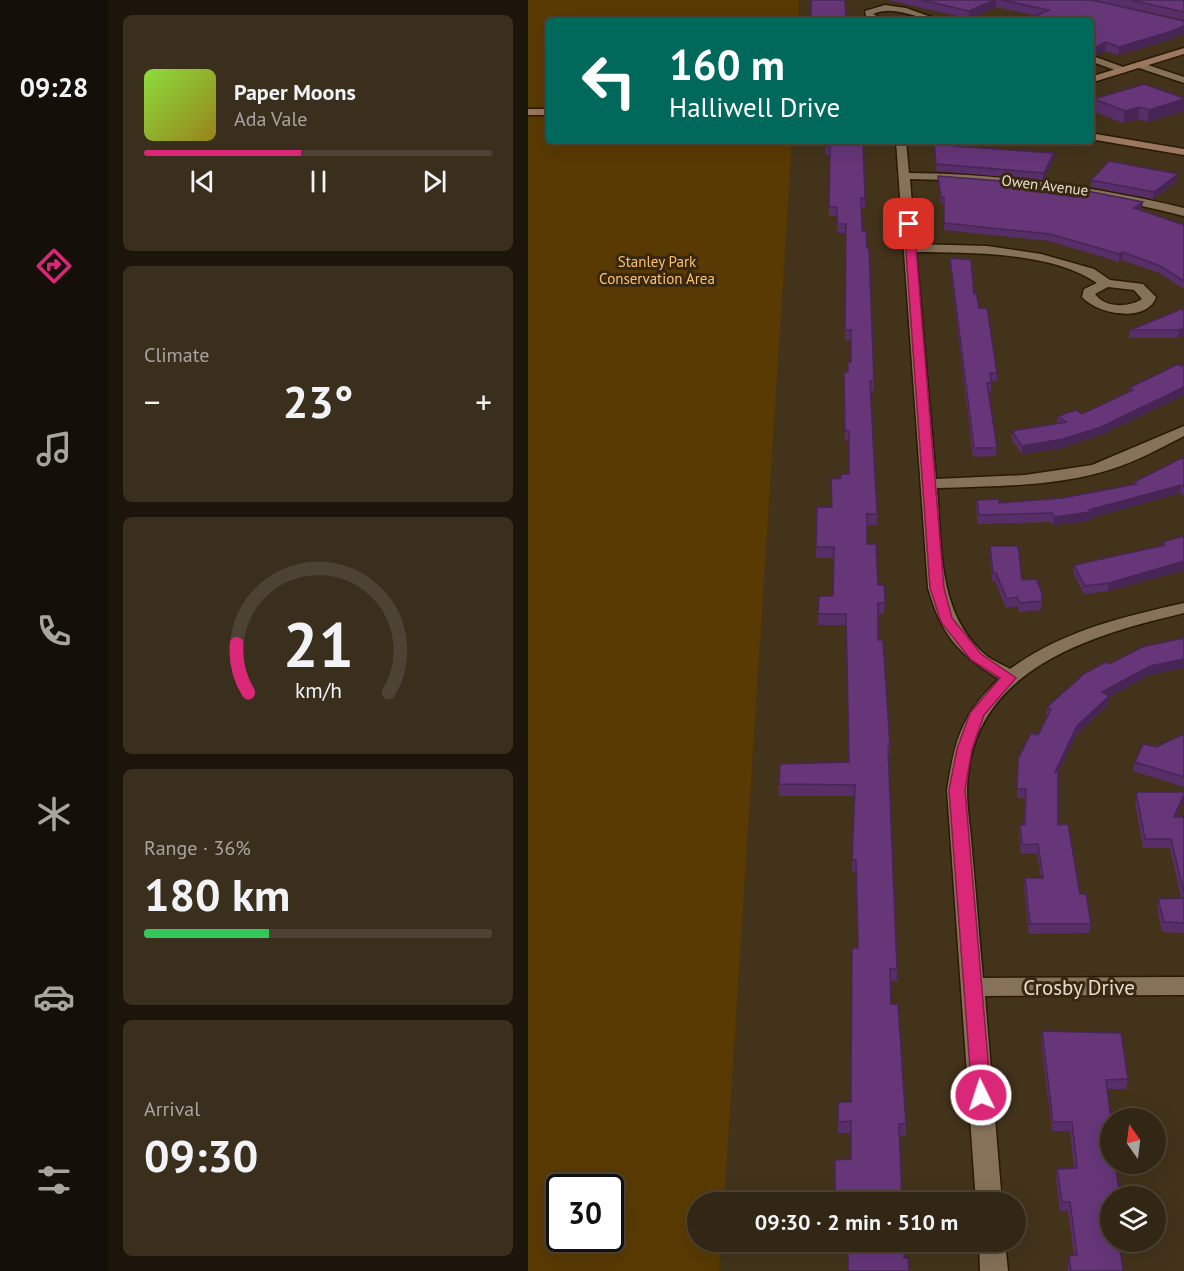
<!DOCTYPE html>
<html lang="en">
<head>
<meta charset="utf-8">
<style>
  body { margin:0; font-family:"PT Sans",sans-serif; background:#3a2e1d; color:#f1f3f6; height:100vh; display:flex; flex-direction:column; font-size:22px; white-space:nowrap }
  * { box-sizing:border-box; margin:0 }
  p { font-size:20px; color:#a8a5a0 }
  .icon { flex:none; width:33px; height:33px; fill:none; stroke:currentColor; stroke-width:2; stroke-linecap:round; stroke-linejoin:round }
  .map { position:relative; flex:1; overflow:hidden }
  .details { display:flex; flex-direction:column; gap:15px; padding:15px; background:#1c150b; width:420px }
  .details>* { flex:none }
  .guide { position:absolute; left:18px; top:18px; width:548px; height:126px; border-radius:6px; box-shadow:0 6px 24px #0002,0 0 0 2px #4d4334; background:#00695c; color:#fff; overflow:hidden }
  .needle { width:39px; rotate:346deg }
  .controls { position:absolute; left:572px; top:1108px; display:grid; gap:12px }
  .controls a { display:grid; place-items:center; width:66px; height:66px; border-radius:50%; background:#322614; box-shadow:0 6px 24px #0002,0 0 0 2px #4d4334; font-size:30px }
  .speed { position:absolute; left:18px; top:1174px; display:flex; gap:12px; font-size:30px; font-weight:700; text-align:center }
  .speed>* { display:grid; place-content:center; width:78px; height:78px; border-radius:50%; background:#322614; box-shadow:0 6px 24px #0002,0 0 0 2px #4d4334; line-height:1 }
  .speed .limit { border:3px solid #111; border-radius:9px; background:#fff; color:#111 }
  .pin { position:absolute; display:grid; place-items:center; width:51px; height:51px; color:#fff; margin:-26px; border-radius:12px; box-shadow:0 3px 9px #0006 }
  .me { position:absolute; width:66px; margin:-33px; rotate:356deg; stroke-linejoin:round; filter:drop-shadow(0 0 4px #0008) }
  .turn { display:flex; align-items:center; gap:21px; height:126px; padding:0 24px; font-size:27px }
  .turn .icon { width:78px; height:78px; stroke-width:2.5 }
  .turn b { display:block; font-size:42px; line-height:51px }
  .big { font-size:45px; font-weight:700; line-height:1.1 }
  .details .card { flex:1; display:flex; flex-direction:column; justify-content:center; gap:9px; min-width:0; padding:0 21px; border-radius:9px; background:#3a2e1d }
  .details .dial { align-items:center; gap:0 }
  .dial svg { height:156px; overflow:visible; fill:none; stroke:#4d4334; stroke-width:7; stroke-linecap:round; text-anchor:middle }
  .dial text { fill:#f1f3f6; stroke:none }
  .song { display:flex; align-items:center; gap:18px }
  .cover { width:72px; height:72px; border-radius:9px; background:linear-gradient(135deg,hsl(90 70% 55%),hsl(50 70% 35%)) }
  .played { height:6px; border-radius:3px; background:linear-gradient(90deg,#db2777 45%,#4d4334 45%) }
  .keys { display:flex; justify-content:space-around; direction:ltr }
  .heat { display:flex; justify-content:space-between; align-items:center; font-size:33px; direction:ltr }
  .charge { height:9px; border-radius:4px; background:linear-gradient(90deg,#34c759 36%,#4d4334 0) }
  .trip { position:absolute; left:159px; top:1192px; width:339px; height:60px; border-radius:30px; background:#322614; box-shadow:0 6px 24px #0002,0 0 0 2px #4d4334; font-weight:700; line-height:60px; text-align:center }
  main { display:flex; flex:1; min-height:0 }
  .dock { display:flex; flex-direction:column; width:108px; justify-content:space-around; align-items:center; background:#140f08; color:#a8a5a0 }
  .dock .icon { width:42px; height:42px }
  .dock .active { color:#db2777 }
  .dock b { font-size:27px; color:#f1f3f6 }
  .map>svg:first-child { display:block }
  .green { fill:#593a03; fill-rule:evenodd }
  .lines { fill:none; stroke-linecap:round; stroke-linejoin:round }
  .street-casing { stroke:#291a03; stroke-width:3 }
  .secondary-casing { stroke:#291a03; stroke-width:3 }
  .street { fill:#867259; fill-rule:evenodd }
  .secondary { fill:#9c765e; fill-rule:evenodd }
  .wall { fill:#582e68 }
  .shaded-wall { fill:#472655 }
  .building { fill:#663679; stroke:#472655; stroke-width:1.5 }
  .route { fill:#db2777; stroke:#8e194d; stroke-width:1.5 }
  .labels { text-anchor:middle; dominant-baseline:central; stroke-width:6; stroke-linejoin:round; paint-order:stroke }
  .far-street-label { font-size:15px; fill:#e7dcce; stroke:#392811 }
  .far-park-label { font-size:15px; fill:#fac16f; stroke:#392811 }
  .near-street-label { font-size:21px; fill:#e7dcce; stroke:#392811 }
</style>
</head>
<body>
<main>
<nav class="dock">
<b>09:28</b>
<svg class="icon active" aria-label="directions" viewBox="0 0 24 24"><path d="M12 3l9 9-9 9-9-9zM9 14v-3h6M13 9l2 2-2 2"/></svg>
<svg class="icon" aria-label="music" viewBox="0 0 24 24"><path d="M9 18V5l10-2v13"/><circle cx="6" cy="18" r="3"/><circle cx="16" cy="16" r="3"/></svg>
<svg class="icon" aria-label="phone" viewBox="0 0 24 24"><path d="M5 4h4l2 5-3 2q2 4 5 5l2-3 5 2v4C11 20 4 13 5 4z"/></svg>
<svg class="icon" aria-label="climate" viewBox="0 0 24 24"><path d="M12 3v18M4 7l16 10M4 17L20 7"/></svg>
<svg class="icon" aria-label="car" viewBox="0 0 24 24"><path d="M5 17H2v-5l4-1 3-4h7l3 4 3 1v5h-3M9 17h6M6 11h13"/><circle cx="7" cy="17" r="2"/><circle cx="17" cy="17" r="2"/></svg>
<svg class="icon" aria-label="filters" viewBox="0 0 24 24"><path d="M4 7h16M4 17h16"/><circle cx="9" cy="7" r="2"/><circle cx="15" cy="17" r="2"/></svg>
</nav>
<section class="details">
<div class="card">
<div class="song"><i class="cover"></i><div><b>Paper Moons</b><p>Ada Vale</p></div></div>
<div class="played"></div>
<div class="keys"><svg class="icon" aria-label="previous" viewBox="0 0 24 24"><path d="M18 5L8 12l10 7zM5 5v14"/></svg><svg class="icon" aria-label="pause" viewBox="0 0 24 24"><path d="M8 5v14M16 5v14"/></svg><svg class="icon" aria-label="next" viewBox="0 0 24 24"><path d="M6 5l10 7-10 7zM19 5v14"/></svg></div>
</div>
<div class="card"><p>Climate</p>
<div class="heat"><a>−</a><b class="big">23°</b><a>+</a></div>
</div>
<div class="card dial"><svg viewBox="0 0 100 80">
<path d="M14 69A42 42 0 1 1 86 69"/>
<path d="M14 69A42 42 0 0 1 8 44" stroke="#db2777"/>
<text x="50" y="56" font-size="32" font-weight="700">21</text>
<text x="50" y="72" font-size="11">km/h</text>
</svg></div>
<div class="card"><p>Range · 36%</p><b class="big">180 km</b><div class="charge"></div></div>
<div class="card"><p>Arrival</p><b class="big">09:30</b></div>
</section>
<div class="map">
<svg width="656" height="1271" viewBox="0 0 656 1271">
  <rect width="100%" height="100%" fill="#43331b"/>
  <path class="green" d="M0 0H271V21H21V141H264L196 1203H170V1242H193L191 1271H0ZM32 1188H82V1239H32Z"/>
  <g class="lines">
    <defs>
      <path id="street" d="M357 5 378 8 414 21C391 21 368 4 345 14L358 21 339 20 337 11Z
        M562 55 598 68 600 70 595 73 562 61Z
        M611 62 656 77V83L608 67V63Z
        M368 141H378L381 173C475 174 565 186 656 208V216C565 193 475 181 382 179L387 244 459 246 513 254 566 269 582 280 615 284 628 297C619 324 569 314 554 297L556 289 569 283C523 251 442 253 388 252L408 479 497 475 564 465 656 426V436C633 448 609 461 584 469 528 487 467 486 409 488 414 545 409 610 454 652 461 659 473 664 482 669 534 631 594 617 656 603V613C560 636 440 670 439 791 439 810 443 831 444 850 448 893 451 935 455 978L656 977V995L457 996 474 1203H448L419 790C427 740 433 715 471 679 430 654 413 634 400 588ZM580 287 606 290 614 299C600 308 577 308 567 294Z
        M451 1242H477L480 1271H452Z"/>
      <path id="secondary" d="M656 48V54L562 83V77Z
        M0 109H21V115H0Z
        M562 133 656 149V155L562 139Z"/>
    </defs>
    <use href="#street" class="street-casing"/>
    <use href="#secondary" class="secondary-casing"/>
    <use href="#street" class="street"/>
    <use href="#secondary" class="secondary"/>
  </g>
  <path class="wall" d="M360 0H564L640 40 590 55 577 51 568 55 562 54V21L509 16 468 7 441 19Z
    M566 0H656V20Z
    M566 99 656 111 619 122 610 119 595 123 565 111Z
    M297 141 335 142 337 207H333L346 381V391H343L349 514V525H339V544L350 585 357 603 356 614H350V640L362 747V758H360L369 969V981H362L363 1004 378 1124V1135L372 1136 307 1191 323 1159V1133H310V1102H323L330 948 328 872H324L326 796H251V784L321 762 318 625H290L291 596H305L306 558H288V547L304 507 313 478 321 474V441H317L316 372H320L323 362V340H317L318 233H309V216H301L302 155H297Z
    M406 141 426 146 526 153 525 160 515 180 408 171Z
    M410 176 614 208 612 210 656 225V289L631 273 594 260 591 262 521 241 416 230V204H413L410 182Z
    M563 180 649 181 625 199 563 187Z
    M422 258 446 294 469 373V381H463V391H460L469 448 468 456 445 457 422 266Z
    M656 308 650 338H601L602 330Z
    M656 365V395L572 435 534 448 494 454 483 439 484 431 529 424 530 416 554 414 600 393 601 388Z
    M656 457V496L652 493 562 518V521L525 525 523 522 450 524 448 508 449 500 471 503 534 498 606 485V482Z
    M656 536V570L580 591 556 594 545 573 546 565 634 546 635 542Z
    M462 546 514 601 513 610 491 612 489 606 478 608 467 581H464L462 555Z
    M582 664 621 675 581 697 580 705 548 735 530 773V825L552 894 563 924 561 933 501 934 496 887 497 878H513L509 853 493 854 491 834 492 825H496L497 798H489L490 759 510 735 519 717 518 716 519 707Z
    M656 734V787L605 771 607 762 628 747Z
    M608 792 655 801 649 817H656V933L634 932 629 908 630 899 653 898 642 848H615L607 802Z
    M514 1031 600 1079 598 1089H579L582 1164H589L582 1242H599L597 1250H592L595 1271H540V1265L541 1256 546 1255 540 1211H532L528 1178 529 1169 546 1168 542 1131H524L513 1040Z
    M304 1242H376V1258L381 1271 320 1243H304Z"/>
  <path class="shaded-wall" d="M466 0H468V7L441 19V11Z
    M656 26V34L640 40 590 55 591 47Z
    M578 42 577 51 568 55 569 47Z
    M656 99V111L619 122 621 110Z
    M612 107 610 119 595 123 597 111Z
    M526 153 525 160 515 180 516 173Z
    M650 174 649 181 625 199 626 192Z
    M615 202 614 208 606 215V208Z
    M595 252 594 260 591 262V254Z
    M656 328V335L650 338 651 330Z
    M656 387V395L572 435 534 448 494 454V446Z
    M653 485 652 493 562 518V521L525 525 526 517 561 510Z
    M656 561V570L580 591 581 583Z
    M656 659V668L621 675 581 697 580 705 548 735 526 781 527 772 549 726 574 692 622 666Z
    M656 794 655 801 645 826 646 817Z"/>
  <path class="building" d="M283 0H317L318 21H283Z
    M394 0H466L441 11Z
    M473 0H564L656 21V26L641 32 591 47 578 42 569 47 562 45V21H497L521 10Z
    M603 0H656V12Z
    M616 84 656 98V99L621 110 612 107 597 111 566 99Z
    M297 141 335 142 337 198H333L334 231H338L339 248H341L346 381H342L349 514H339V544H348L350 585H356L357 603H350V640H355L362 747H360L369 969H362L363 1004H370L378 1124H371L374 1203H304V1191H307V1160L323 1159V1121L310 1122V1102H323L324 948H330L328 860H324L327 785 251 784 252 764 321 762 318 614H290L291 596H305L306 547H288L289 507H304L303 479 313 478V474H321V431H317L316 372H320V362H323V330H317L318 224H309V207H301L302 146H297Z
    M406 141H425L426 146 526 153 516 173 408 164Z
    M581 161 650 174 626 192 563 180Z
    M410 176 511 184 507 191 547 197 554 190 615 202 606 208 656 225V281L632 266 595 252 591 254 522 234 416 223V197H413Z
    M422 258 443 260 446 294 448 292 451 308H459L469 373H462L463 383H459L469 448H446Z
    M656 308V328L651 330H602Z
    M650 364 654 366 656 365V387L573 427 535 439 494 446 484 431 538 422 530 416 548 410 554 414 605 390 601 388Z
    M656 457V487L653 485 561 510 563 512 526 517 524 513 451 515 449 500 471 499V503L534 498 608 484 606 482Z
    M656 536V561L581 583 557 586 546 565 637 545 635 542Z
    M462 546H490L494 580 508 579 514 592V601L492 603 489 597 479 599 468 573H465Z
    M656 638V659L622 666 574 692 581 696 549 726 527 772H530V825L540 824 552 894H558L563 924H502L497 878H515L510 844 494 845 492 825H497L498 789H489L490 759 503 733 510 735 523 709 519 707 557 673 578 662 582 664 614 647Z
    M656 734V777L607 762 615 744 628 747Z
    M608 792H656V794L646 817H656V893L643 839H617Z
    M656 898V923L636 922 630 899Z
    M514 1031 593 1033 600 1079 578 1080 583 1119H582V1164H587L592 1197H582V1242H591L595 1271H543L541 1256 549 1255 542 1202H534L529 1169 549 1168 544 1122H525Z
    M320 1242H376V1258H380L381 1271H320Z"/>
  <path class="route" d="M381 221 386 224 416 588 424 618 453 654 488 678 456 715 444 749 437 790 463 1095 460 1101 453 1103 447 1101 444 1095 421 790 429 749 442 713 472 678 443 660 413 622 402 588 376 224Z"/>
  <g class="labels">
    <g class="far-street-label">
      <text transform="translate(517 185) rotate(7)">Owen Avenue</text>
    </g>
    <g class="far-park-label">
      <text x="129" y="261">Stanley Park<tspan x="129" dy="17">Conservation Area</tspan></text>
    </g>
    <g class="near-street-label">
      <text x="551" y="987">Crosby Drive</text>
    </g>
  </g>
</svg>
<div class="controls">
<a><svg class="needle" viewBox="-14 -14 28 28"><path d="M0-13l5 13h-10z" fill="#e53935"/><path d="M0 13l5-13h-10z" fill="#a8a5a0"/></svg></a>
<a><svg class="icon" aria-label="layers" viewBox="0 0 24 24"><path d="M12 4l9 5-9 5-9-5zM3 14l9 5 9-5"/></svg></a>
</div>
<div class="speed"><div class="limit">30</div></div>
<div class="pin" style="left:381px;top:224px;background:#d93025"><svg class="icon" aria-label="arrive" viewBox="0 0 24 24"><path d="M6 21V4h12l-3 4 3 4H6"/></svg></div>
<svg class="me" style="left:453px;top:1095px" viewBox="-20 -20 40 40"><circle r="17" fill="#db2777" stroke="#fff" stroke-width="3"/><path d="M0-11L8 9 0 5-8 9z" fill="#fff"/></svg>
<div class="trip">09:30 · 2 min · 510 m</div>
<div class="guide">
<div class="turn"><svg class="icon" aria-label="left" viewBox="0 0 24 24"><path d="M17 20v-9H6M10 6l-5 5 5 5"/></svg><div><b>160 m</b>Halliwell Drive</div></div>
</div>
</div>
</main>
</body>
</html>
